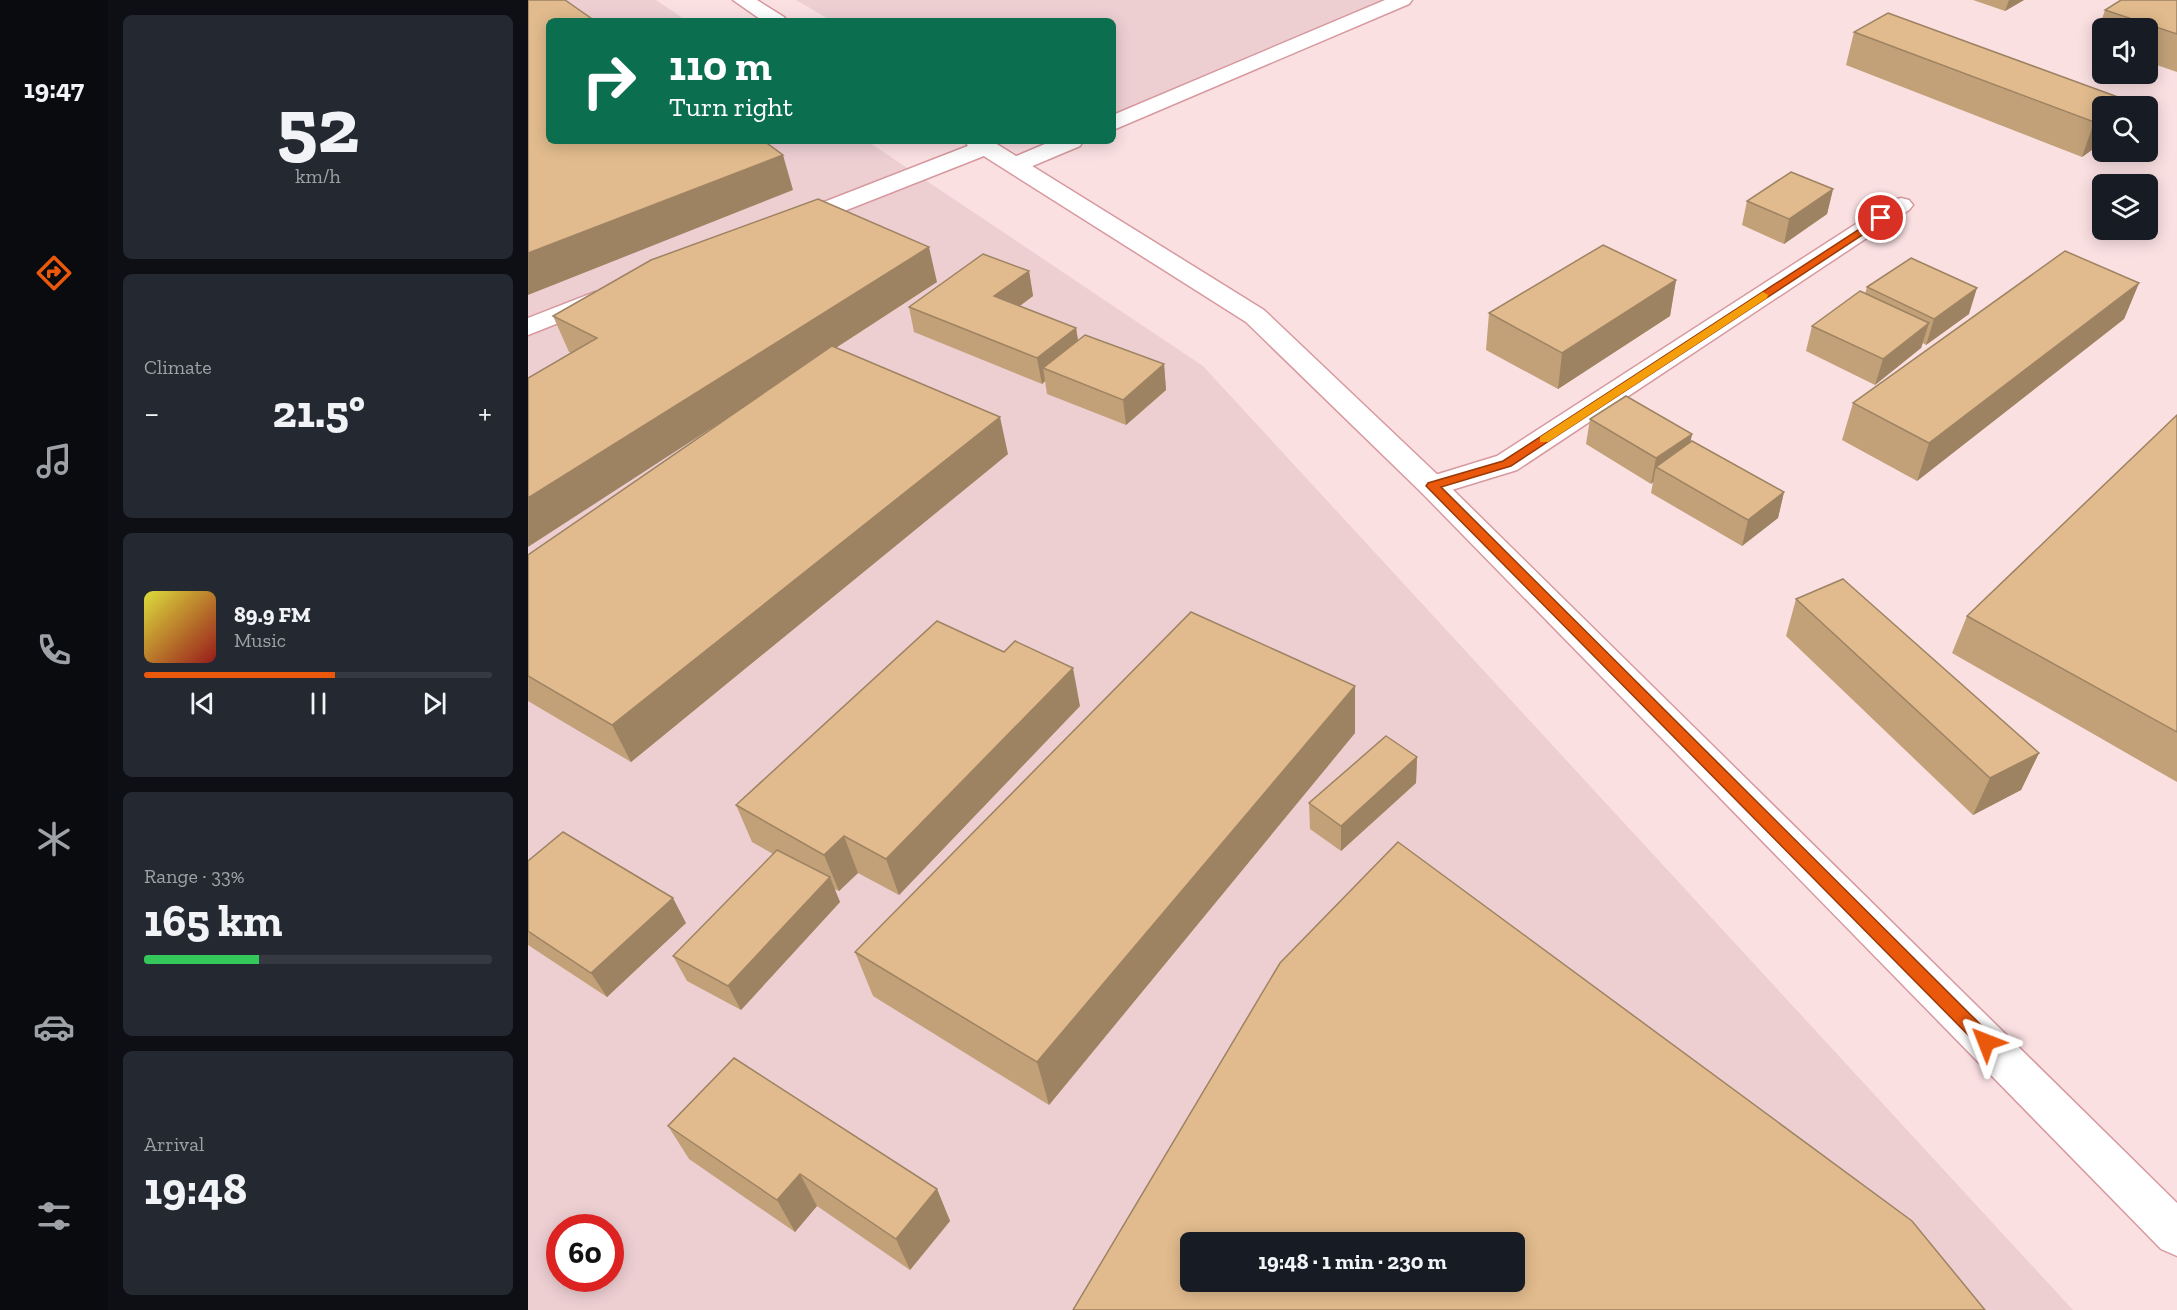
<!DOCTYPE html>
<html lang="en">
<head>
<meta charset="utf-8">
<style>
  body { margin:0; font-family:"Zilla Slab",serif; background:#242831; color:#f1f3f6; height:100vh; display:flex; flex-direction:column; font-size:22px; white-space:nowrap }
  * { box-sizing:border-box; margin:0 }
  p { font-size:20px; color:#9ea1a6 }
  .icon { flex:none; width:33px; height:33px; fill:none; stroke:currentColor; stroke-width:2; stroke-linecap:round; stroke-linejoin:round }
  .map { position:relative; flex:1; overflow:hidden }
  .side { display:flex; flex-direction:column; gap:15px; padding:15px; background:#0d0f14; width:420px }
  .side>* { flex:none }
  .hud { position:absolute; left:18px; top:18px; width:570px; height:126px; border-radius:9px; box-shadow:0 3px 15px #0003; background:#0b6e4f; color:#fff; overflow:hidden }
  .controls { position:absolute; left:1564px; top:18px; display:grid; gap:12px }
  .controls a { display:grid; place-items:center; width:66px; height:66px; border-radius:9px; background:#171b24; box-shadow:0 3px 15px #0003; font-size:30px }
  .speed { position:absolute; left:18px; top:1214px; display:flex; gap:12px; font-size:30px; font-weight:700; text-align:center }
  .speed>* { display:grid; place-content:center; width:78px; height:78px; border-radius:50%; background:#171b24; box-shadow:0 3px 15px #0003; line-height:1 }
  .speed .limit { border:9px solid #d22; background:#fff; color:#111 }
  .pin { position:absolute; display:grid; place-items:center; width:51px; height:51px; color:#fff; margin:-26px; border:3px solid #fff; border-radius:50%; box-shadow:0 2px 6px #0007 }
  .me { position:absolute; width:66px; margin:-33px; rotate:315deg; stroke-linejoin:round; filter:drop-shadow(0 0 4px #0008) }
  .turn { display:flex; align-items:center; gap:21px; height:126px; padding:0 24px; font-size:27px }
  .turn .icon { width:78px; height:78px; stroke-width:2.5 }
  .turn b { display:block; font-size:42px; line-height:51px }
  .big { font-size:45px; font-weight:700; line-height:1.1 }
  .side .widget { flex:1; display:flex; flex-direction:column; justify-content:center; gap:9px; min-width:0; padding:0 21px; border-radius:9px; background:#242831 }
  .side .dial { align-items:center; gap:0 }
  .dial b { font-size:78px; line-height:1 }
  .song { display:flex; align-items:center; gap:18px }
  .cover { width:72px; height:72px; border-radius:9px; background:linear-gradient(135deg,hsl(60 70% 55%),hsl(0 70% 35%)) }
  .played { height:6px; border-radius:3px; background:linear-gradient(90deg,#ea580c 55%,#363941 55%) }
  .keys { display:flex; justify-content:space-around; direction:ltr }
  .heat { display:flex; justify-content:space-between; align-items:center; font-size:33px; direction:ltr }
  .charge { height:9px; border-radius:4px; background:linear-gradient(90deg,#34c759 33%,#363941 0) }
  .trip { position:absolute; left:652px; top:1232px; width:345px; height:60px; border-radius:9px; background:#171b24; box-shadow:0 3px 15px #0003; font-weight:700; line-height:60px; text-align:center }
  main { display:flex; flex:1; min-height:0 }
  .dock { display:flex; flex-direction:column; width:108px; justify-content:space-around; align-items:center; background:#090b0e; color:#9ea1a6 }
  .dock .icon { width:42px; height:42px }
  .dock .current { color:#ea580c }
  .dock b { font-size:27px; color:#f1f3f6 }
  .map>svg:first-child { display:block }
  .built { fill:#edcfd2; fill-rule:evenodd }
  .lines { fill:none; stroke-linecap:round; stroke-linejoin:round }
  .minor-casing { stroke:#d7999f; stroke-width:3 }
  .major-casing { stroke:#d7999f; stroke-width:3 }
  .minor { fill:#fff; fill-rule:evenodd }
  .major { fill:#fff; fill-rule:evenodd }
  .wall { fill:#c2a179 }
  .shaded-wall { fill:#9e8363 }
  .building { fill:#e1bb8d; stroke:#9e8363; stroke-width:1.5; fill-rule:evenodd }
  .route { fill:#ea580c; stroke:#983908; stroke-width:1.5 }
  .slow { fill:#f59e0b }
</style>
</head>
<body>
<main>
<nav class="dock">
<b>19:47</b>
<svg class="icon current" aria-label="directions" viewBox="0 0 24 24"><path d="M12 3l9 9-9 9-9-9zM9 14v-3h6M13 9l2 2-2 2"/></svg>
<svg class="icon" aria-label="music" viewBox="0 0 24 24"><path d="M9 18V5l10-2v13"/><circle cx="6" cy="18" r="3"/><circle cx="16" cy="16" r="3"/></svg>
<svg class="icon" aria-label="phone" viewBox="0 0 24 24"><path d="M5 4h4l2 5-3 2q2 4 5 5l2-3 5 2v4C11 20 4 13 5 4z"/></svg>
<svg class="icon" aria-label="climate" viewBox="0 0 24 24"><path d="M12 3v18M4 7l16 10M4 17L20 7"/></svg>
<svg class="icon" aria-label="car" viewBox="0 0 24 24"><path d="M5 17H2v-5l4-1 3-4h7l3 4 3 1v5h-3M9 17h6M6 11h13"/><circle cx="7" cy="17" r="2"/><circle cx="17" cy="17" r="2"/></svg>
<svg class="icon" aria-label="filters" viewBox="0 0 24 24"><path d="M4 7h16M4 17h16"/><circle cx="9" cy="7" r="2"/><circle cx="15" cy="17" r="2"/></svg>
</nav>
<section class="side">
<div class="widget dial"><b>52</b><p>km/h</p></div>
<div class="widget"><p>Climate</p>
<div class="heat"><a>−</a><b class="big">21.5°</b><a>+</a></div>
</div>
<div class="widget">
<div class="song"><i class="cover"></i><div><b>89.9 FM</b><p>Music</p></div></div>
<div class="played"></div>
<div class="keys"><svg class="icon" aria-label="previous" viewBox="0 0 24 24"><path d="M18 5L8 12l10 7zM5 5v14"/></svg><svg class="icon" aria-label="pause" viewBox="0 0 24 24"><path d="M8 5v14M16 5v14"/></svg><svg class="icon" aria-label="next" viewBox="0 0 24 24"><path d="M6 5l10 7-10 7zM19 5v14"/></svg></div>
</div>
<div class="widget"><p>Range · 33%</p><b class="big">165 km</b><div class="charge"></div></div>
<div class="widget"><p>Arrival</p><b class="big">19:48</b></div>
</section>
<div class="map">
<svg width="1649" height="1310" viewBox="0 0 1649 1310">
  <rect width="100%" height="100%" fill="#fbe0e2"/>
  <path class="built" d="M0 0H128L159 21H21V141H339L675 366 1545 1310H0ZM32 1227H82V1278H32ZM663 1242H987V1281H663Z
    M268 0H875L585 126V21H304Z"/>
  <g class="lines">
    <defs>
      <path id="minor" d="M857 0H884L881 4 585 130V115Z
        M461 141 466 142 469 147 466 152 273 228 264 230 255 228 252 223 255 218 450 142Z
        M524 141H555L552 146 495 170 487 172 479 170 475 165 479 160Z
        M1373 198 1381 200 1385 205 1381 210 989 470 904 496 894 493 889 486 894 479 969 456 1365 200Z
        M67 292 76 295 80 300 76 305 0 335V318Z"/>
      <path id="major" d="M205 0H229L256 17 259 21H235Z
        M437 141H464L736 310 914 479 1649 1203V1256L1633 1249 894 493 718 322 440 146Z"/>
    </defs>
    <use href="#minor" class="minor-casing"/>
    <use href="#major" class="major-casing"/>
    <use href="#minor" class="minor"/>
    <use href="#major" class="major"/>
  </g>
  <path class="wall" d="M1445 0H1496L1477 11Z
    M1649 0V72L1620 62V28H1575V46L1566 42 1577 10Z
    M1326 32 1575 106V142L1554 157 1318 65Z
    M1305 189 1299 214 1256 244 1214 225 1219 201Z
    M501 271 505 296 492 306 548 328 550 340 636 364 638 390 598 425 519 394 517 381 514 384 386 332 381 307Z
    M1148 280 1142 316 1030 389 958 350 961 313Z
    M409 282 308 348 480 454 103 762 0 701V555L200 418 41 352 25 316Z
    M1611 283 1596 319 1389 481 1314 440 1325 403Z
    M1339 287 1441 314 1398 345 1395 343 1393 348 1347 385 1278 351 1284 326 1337 294Z
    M1649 415V782L1424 653 1439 616Z
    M1062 419 1164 434 1162 443 1256 492 1250 518 1214 546 1123 493 1125 482 1123 484 1058 444Z
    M1268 599 1511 753 1493 790 1445 815 1258 636Z
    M552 706 371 895 330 873 311 891 306 889 312 902 213 1010 159 981 145 956 245 854 224 842 208 805Z
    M827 733 521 1105 345 996 327 952Z
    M889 757 888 783 813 851 782 829 781 803Z
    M0 861 158 923 79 997 0 945Z
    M140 1126 409 1189 422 1221 382 1270 289 1206 267 1232 161 1159Z"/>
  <path class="shaded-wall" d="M1481 0H1496L1477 11Z
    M1598 100 1596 106H1589Z
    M1575 116V142L1554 157 1566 122Z
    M255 155 265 190 0 295V253Z
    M1305 189 1299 214 1256 244 1261 219Z
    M401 247 409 282 0 547V498Z
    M501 271 505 296 471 321 466 296Z
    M1148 280 1142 316 1030 389 1034 353Z
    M1611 283 1596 319 1389 481 1401 443Z
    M1449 288 1441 314 1398 345 1406 319Z
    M1401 323 1393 348 1347 385 1355 359Z
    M548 328 552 353 515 368 517 381 514 384 509 358Z
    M636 364 638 390 598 425 595 400Z
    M472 417 480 454 103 762 84 725Z
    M1164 434 1159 460 1128 467 1125 482 1123 484 1128 458Z
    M1256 492 1250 518 1214 546 1220 520Z
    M545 668 552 706 371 895 358 859Z
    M827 686V733L521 1105 509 1062Z
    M1511 753 1493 790 1445 815 1462 778Z
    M889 757 888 783 813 851V826Z
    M316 836 330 873 311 891 296 855Z
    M302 877 312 902 213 1010 200 986Z
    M145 898 158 923 79 997 63 973Z
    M272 1174 289 1206 267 1232 249 1200Z
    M409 1189 422 1221 382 1270 368 1239Z"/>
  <path class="building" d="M0 0H37L67 21H21V141H236L255 155 0 253Z
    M1593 0H1649V34L1577 10Z
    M1360 13 1598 100 1589 106H1575V116L1566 122 1326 32Z
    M1263 172 1305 189 1261 219 1219 201Z
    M290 199 401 247 0 498V378L69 338 25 316 123 260Z
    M1075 245 1148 280 1034 353 961 313Z
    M1537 251 1611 283 1401 443 1325 403Z
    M455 254 501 271 466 296 548 328 509 358 381 307Z
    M1383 258 1449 288 1406 319 1339 287Z
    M1332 291 1401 323 1355 359 1284 326Z
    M557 335 636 364 595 400 515 368Z
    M304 346 472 417 84 725 0 676V555Z
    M1098 396 1164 434 1128 458 1062 419Z
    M1649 415V732L1439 616Z
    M1164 441 1256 492 1220 520 1128 467Z
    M1315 579 1511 753 1462 778 1268 599Z
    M663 612 827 686 509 1062 327 952Z
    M409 621 476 652 487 641 545 668 358 859 316 836 296 855 208 805Z
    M858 736 889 757 813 826 781 803Z
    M35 832 145 898 63 973 0 931V861Z
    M870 842 1384 1221 1457 1310H545L752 963ZM663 1242H987V1281H663Z
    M249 850 302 877 200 986 145 956Z
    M206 1058 409 1189 368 1239 272 1174 249 1200 140 1126Z"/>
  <path class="route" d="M1353 215 1357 216V220L983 466 913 487 1464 1036 1466 1042 1464 1047 1458 1049 1452 1047 898 486 900 483 975 461Z"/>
  <path class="slow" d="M1235 292 1240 295 1239 298 1020 442H1012V437Z"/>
</svg>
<div class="controls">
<a><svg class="icon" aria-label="sound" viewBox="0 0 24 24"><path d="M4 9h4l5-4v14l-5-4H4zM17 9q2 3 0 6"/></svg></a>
<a><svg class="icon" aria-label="search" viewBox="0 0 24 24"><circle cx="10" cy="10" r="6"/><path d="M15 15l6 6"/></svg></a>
<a><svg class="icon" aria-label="layers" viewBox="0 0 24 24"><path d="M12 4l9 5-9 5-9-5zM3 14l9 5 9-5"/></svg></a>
</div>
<div class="speed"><div class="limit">60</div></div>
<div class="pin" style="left:1353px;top:218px;background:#d93025"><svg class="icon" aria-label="arrive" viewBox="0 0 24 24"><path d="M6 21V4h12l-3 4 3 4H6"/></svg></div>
<svg class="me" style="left:1458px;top:1042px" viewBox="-20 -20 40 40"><path d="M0-17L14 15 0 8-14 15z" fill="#ea580c" stroke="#fff" stroke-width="4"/></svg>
<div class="trip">19:48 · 1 min · 230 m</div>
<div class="hud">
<div class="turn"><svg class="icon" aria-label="right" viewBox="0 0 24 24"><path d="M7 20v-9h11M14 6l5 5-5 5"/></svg><div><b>110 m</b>Turn right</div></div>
</div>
</div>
</main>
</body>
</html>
